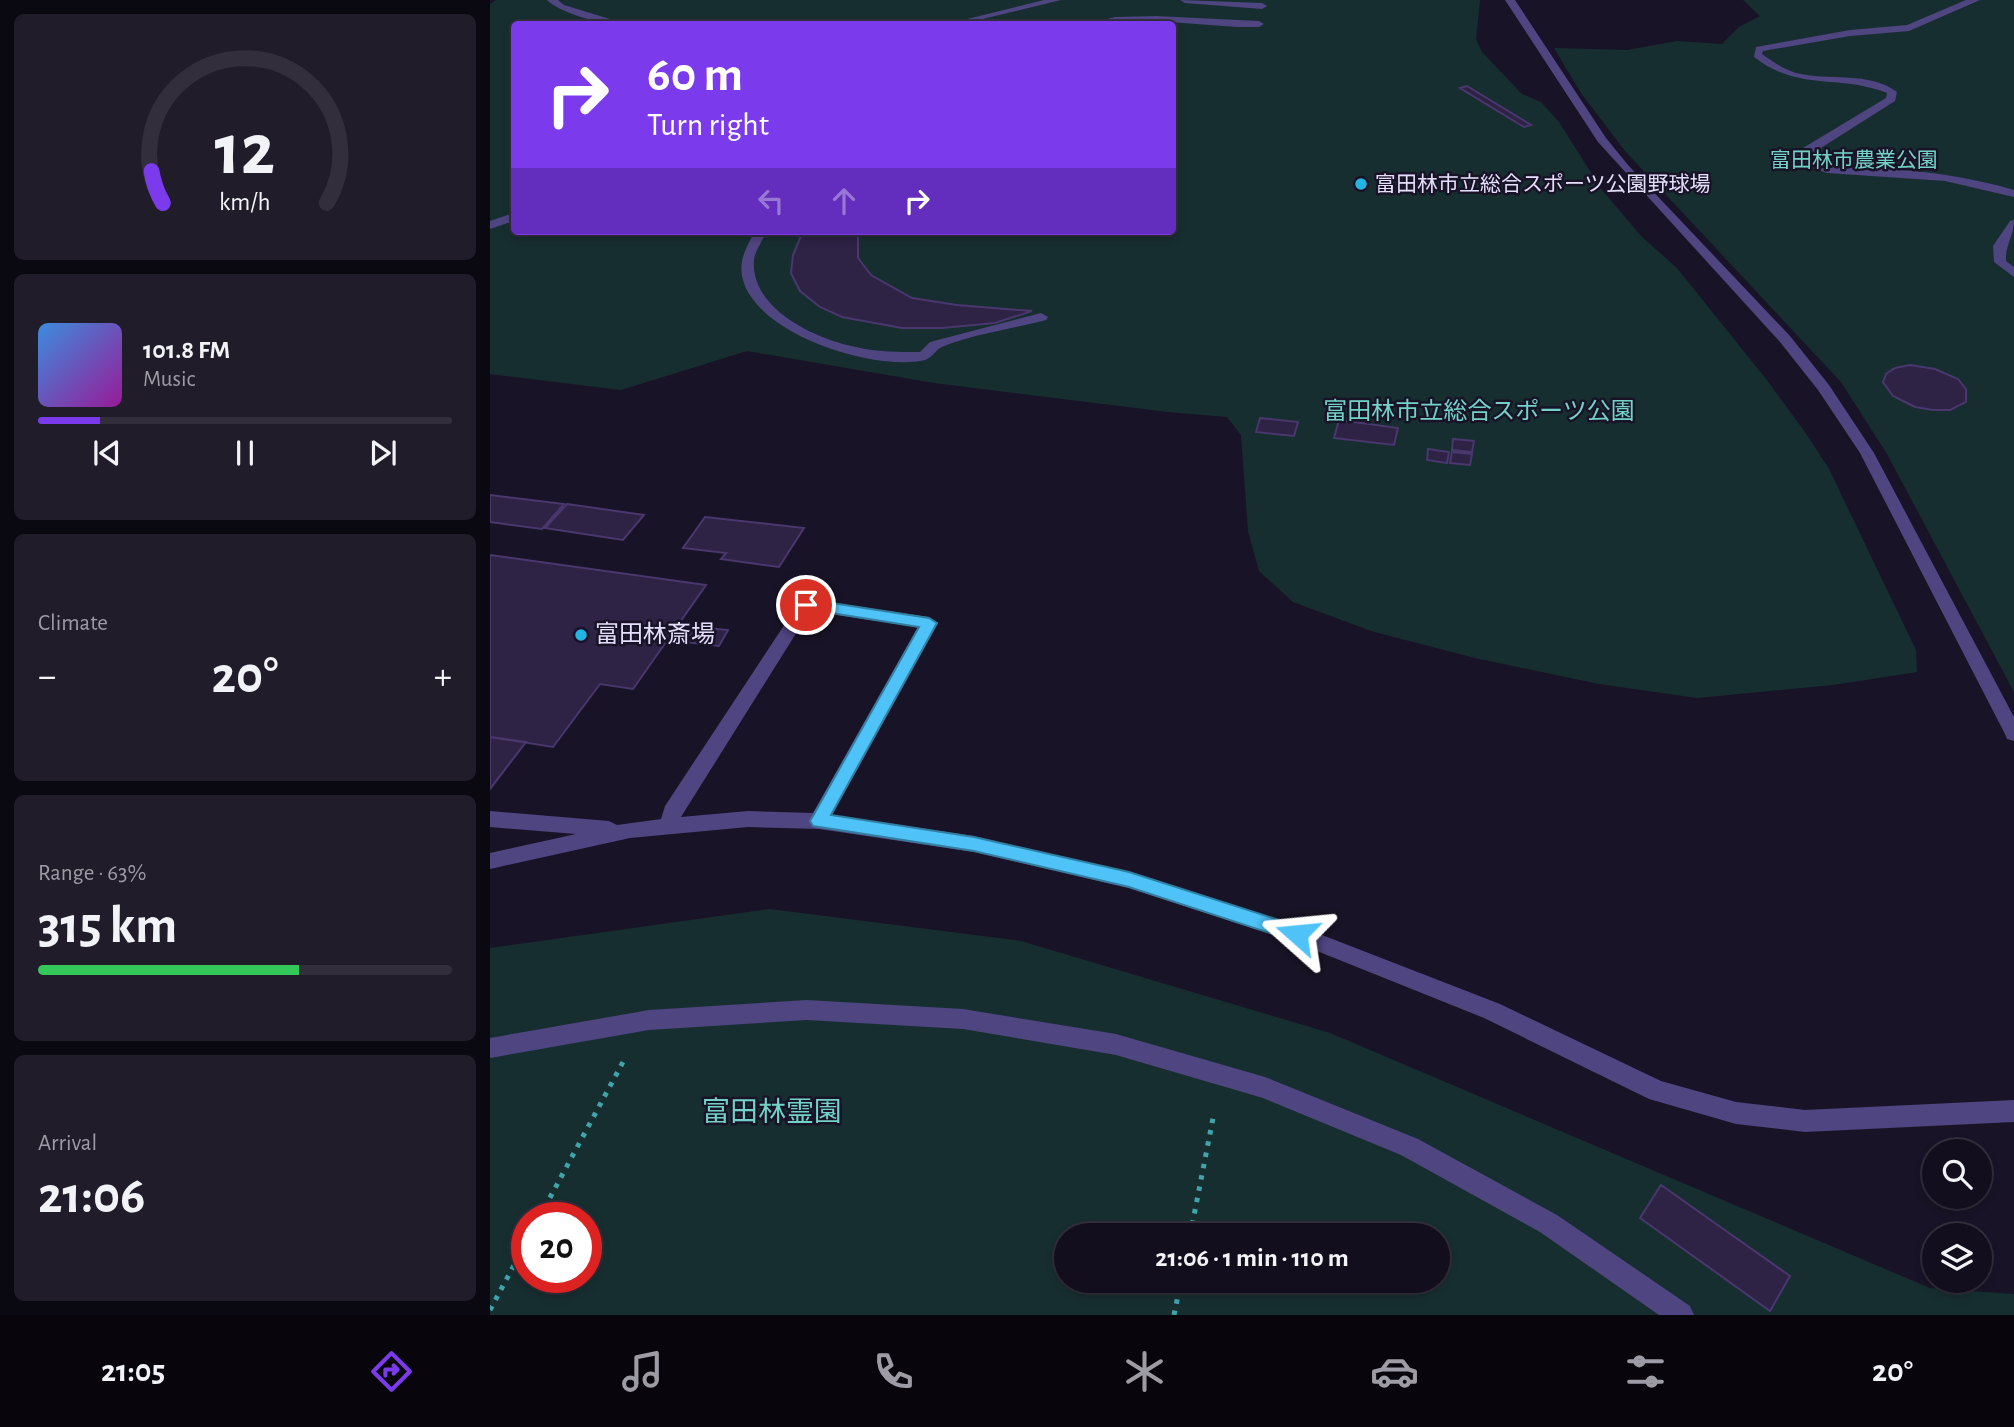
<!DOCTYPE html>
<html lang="en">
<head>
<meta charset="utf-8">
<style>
  body { margin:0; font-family:"Alegreya Sans","Noto Sans JP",sans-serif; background:#201c2a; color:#f1f3f6; height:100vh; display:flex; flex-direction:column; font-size:26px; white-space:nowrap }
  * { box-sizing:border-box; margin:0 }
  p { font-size:23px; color:#9d9ca4 }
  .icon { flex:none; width:38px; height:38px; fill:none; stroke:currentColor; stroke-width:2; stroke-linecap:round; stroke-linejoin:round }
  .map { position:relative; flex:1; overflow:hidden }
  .drawer { display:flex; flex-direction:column; gap:14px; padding:14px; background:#0a0810; width:490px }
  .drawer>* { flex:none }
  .top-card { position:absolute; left:21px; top:21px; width:665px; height:214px; border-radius:7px; box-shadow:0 4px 10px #0003,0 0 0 2px #322e3b; background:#7c3aed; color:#fff; overflow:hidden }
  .tools { position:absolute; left:1432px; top:1139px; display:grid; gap:14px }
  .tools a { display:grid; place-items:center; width:70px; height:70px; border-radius:50%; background:#130e1d; box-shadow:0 4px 10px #0003,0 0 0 2px #322e3b; font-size:35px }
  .speed { position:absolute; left:21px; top:1202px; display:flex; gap:14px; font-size:35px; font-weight:700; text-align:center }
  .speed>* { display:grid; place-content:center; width:91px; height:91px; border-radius:50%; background:#130e1d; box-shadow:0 4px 10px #0003,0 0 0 2px #322e3b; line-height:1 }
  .speed .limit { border:10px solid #d22; background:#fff; color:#111 }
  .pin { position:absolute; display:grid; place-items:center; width:60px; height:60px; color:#fff; margin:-30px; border:4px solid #fff; border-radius:50%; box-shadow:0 2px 7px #0007 }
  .me { position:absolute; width:77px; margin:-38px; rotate:288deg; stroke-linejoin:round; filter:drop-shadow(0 0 5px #0008) }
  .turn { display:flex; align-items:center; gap:24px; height:147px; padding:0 21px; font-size:32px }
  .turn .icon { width:91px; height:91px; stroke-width:2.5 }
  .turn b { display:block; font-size:49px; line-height:60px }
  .lanes { display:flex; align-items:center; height:66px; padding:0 21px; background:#0003; justify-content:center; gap:35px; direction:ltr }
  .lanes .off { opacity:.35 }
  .big { font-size:52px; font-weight:700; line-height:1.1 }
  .drawer .tile { flex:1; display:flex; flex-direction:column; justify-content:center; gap:10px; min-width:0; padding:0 24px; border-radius:10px; background:#201c2a }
  .drawer .dial { align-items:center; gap:0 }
  .dial svg { height:182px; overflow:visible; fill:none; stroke:#322e3b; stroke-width:7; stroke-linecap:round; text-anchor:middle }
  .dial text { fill:#f1f3f6; stroke:none }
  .song { display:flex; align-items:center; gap:21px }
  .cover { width:84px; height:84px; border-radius:10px; background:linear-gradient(135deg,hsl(210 70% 55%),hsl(300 70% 35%)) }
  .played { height:7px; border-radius:4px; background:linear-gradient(90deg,#7c3aed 15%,#322e3b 15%) }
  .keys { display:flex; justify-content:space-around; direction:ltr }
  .heat { display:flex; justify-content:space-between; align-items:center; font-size:38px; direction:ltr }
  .charge { height:10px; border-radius:5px; background:linear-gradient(90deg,#34c759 63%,#322e3b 0) }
  .trip { position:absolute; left:564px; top:1223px; width:396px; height:70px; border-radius:35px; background:#130e1d; box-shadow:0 4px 10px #0003,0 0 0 2px #322e3b; font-weight:700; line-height:70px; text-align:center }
  .dock { display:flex; height:112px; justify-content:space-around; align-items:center; background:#08060c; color:#9d9ca4 }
  .dock .icon { width:49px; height:49px }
  .dock .current { color:#7c3aed }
  .dock b { font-size:32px; color:#f1f3f6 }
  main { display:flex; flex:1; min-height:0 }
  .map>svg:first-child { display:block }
  .green { fill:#172e30; fill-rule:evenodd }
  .building { fill:#2e2245; stroke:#49376e; stroke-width:2 }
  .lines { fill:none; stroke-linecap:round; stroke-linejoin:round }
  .path { stroke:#40a4ac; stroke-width:5; stroke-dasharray:4.5 7; stroke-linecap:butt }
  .minor { fill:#4f4580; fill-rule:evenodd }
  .route { fill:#4fc3f7; stroke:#337fa1; stroke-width:2 }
  .poi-dot { fill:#22b5e2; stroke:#191327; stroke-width:2.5 }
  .labels { text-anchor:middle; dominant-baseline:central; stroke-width:5; stroke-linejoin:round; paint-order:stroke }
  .far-park-label { font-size:21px; fill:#72d2c7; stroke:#191327 }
  .far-poi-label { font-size:21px; fill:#e5defb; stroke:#191327; text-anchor:start }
  .park-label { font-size:24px; fill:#72d2c7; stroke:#191327 }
  .poi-label { font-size:24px; fill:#e5defb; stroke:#191327; text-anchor:start }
  .near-park-label { font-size:28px; fill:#72d2c7; stroke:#191327 }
</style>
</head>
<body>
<main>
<section class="drawer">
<div class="tile dial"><svg viewBox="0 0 100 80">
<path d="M14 69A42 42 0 1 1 86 69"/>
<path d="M14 69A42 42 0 0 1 9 55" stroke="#7c3aed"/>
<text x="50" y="56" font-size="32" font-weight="700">12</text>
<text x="50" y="72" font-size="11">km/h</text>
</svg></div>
<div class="tile">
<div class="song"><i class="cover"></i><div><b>101.8 FM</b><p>Music</p></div></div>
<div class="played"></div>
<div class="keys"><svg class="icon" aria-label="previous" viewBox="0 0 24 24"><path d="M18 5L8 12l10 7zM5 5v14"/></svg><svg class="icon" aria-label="pause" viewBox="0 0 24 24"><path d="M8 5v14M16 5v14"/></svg><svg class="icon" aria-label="next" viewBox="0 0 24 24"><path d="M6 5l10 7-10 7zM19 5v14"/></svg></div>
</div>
<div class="tile"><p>Climate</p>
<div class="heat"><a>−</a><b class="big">20°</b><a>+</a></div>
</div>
<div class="tile"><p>Range · 63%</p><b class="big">315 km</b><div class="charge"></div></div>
<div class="tile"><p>Arrival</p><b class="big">21:06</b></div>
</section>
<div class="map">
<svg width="1524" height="1315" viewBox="0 0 1524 1315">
  <rect width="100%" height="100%" fill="#191327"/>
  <path class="green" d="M6 0H990L986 39 992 52 1032 94 1051 102 1069 122 1112 190 1152 237 1187 268 1276 379 1315 432 1339 469 1426 650 1427 672 1343 685 1207 698 1109 684 985 658 881 631 803 602 769 571 758 531 751 435 737 417 678 412 444 383 257 351 131 390 0 374V4ZM24 24H682V231H24Z
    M1253 0H1524V692L1397 454 1351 382 1135 151 1091 93 1064 48 1137 50 1187 41 1232 44 1249 27 1270 16Z
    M280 909 531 941 840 1033 1440 1288 1524 1294V1315H0V948ZM37 1218H96V1278H37ZM576 1236H947V1281H576Z"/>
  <path class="building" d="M977 86 1041 125 1034 127 970 88Z
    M313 231H371L368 237V258L381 275 422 298 467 305 542 311 505 323 452 328H412L352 317 330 307 310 291 301 273 303 255Z
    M1420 365 1445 369 1468 379 1476 389V402L1460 410H1443L1425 407 1403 396 1393 382 1396 374 1405 368Z
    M770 418 808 422 804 436 766 432Z
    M849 420 908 428 904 445 844 438Z
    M963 439 984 441 982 452 962 450Z
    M938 449 959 452 957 463 937 460Z
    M962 452 982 454 980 465 960 463Z
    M0 495 74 504 52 529 0 522Z
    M77 504 154 515 133 540 55 528Z
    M215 517 314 528 289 567 231 559 236 553 193 548Z
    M0 555 29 559 216 585 143 689 110 684 63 747 0 737Z
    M205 627 238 630 229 646 195 642Z
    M0 737 36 742 0 789Z
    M1171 1185 1300 1276 1280 1311 1150 1218Z"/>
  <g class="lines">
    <path class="path" d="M49 1218 133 1062
      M700 1236 724 1113
      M0 1310 37 1241
      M684 1315 691 1281"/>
    <path class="minor" d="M57 0H68L74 5 136 24C116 26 71 14 57 0Z
      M554 0H571L472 24H457Z
      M690 0 772 3 777 6 772 9 695 3Z
      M1015 0H1025L1116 138 1138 165 1300 336 1339 385 1384 453 1524 717V741L1517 739 1515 734 1370 453 1328 390 1290 342 1108 142Z
      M1476 0H1490L1419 31 1360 36 1273 51 1272 54C1283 62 1293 69 1306 73 1338 81 1380 71 1407 92L1405 101 1315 158C1347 170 1377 168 1411 170 1450 173 1487 179 1524 190V197L1455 181 1337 173 1304 161 1302 159 1308 151 1396 98 1397 93C1348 74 1309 92 1264 57L1266 47 1360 30 1417 25Z
      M666 16 769 21 774 24 769 27H747L666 21 598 24 625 17Z
      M24 213V221L0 229V221Z
      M1524 220C1524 236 1515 245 1516 261L1524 267V277L1504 262 1503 246 1520 221Z
      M265 231H277C273 240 265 250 264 260 260 309 326 339 366 347 387 352 409 352 430 352L440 342 551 313 558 317 556 320C526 328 479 335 452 347 445 350 442 358 435 360 385 372 263 334 252 276 249 259 257 246 265 231Z
      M316 599 439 617 448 623 342 815 484 836 639 872 814 928 1010 1004 1171 1081 1246 1102 1315 1110 1524 1100V1122L1315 1132 1246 1124 1159 1099 994 1018 802 941 639 888 484 852 329 829 258 827 140 838 0 869V853L86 834 0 827V811L119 821 127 825 171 819 175 806 310 601ZM320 611 428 627 323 813 258 811 191 817Z
      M317 1000 473 1009 626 1034 775 1077 928 1139 1067 1215 1200 1306 1204 1315H1169L1050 1232 911 1155 773 1098 626 1055 473 1029 317 1020 159 1030 0 1058V1038L159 1010Z"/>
  </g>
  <path class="route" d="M316 599 439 618 447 623 341 815 484 837 639 872 814 928 816 934 814 940 807 942 639 887 484 851 323 826 320 821 323 816 429 627 310 608 308 605 310 601Z"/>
  <g class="poi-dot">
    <circle cx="871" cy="184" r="7"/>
    <circle cx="91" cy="635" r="7"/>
  </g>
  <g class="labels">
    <g class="far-park-label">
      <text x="1364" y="160">富田林市農業公園</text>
    </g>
    <g class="far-poi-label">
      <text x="885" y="184">富田林市立総合スポーツ公園野球場</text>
    </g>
    <g class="park-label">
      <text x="989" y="412">富田林市立総合スポーツ公園</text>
    </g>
    <g class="poi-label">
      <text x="105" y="635">富田林斎場</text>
    </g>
    <g class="near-park-label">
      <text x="282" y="1113">富田林霊園</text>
    </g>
  </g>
</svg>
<div class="tools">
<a><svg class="icon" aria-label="search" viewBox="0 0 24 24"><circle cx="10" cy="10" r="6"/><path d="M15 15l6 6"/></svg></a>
<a><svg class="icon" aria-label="layers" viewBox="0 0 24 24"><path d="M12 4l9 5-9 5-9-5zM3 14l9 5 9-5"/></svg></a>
</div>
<div class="speed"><div class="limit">20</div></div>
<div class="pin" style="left:316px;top:605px;background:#d93025"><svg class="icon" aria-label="arrive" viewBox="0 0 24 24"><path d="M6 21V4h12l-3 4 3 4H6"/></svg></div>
<svg class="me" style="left:807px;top:934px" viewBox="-20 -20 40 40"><path d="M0-17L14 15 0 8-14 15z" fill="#4fc3f7" stroke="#fff" stroke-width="4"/></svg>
<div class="trip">21:06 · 1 min · 110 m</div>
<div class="top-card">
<div class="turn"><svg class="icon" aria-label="right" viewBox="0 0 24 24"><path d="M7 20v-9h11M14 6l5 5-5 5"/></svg><div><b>60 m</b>Turn right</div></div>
<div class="lanes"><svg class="icon off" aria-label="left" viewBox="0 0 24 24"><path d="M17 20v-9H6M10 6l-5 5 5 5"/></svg><svg class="icon off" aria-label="ahead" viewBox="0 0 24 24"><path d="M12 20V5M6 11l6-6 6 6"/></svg><svg class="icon" aria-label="right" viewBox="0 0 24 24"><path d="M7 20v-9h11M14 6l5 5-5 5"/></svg></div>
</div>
</div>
</main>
<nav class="dock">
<b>21:05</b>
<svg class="icon current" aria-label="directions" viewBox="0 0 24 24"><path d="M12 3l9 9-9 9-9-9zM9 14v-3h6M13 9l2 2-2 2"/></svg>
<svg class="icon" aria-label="music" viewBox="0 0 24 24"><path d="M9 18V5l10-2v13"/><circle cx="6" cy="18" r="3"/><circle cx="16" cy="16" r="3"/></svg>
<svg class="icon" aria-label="phone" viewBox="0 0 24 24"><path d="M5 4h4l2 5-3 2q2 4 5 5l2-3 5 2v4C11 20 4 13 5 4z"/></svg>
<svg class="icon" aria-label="climate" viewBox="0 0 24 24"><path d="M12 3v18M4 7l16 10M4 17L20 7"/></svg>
<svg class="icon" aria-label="car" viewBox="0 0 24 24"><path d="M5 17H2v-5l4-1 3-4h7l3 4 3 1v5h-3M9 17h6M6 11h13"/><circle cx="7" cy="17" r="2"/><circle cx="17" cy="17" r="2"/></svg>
<svg class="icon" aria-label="filters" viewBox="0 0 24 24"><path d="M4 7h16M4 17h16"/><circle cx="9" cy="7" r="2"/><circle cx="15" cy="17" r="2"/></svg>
<b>20°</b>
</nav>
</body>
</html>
